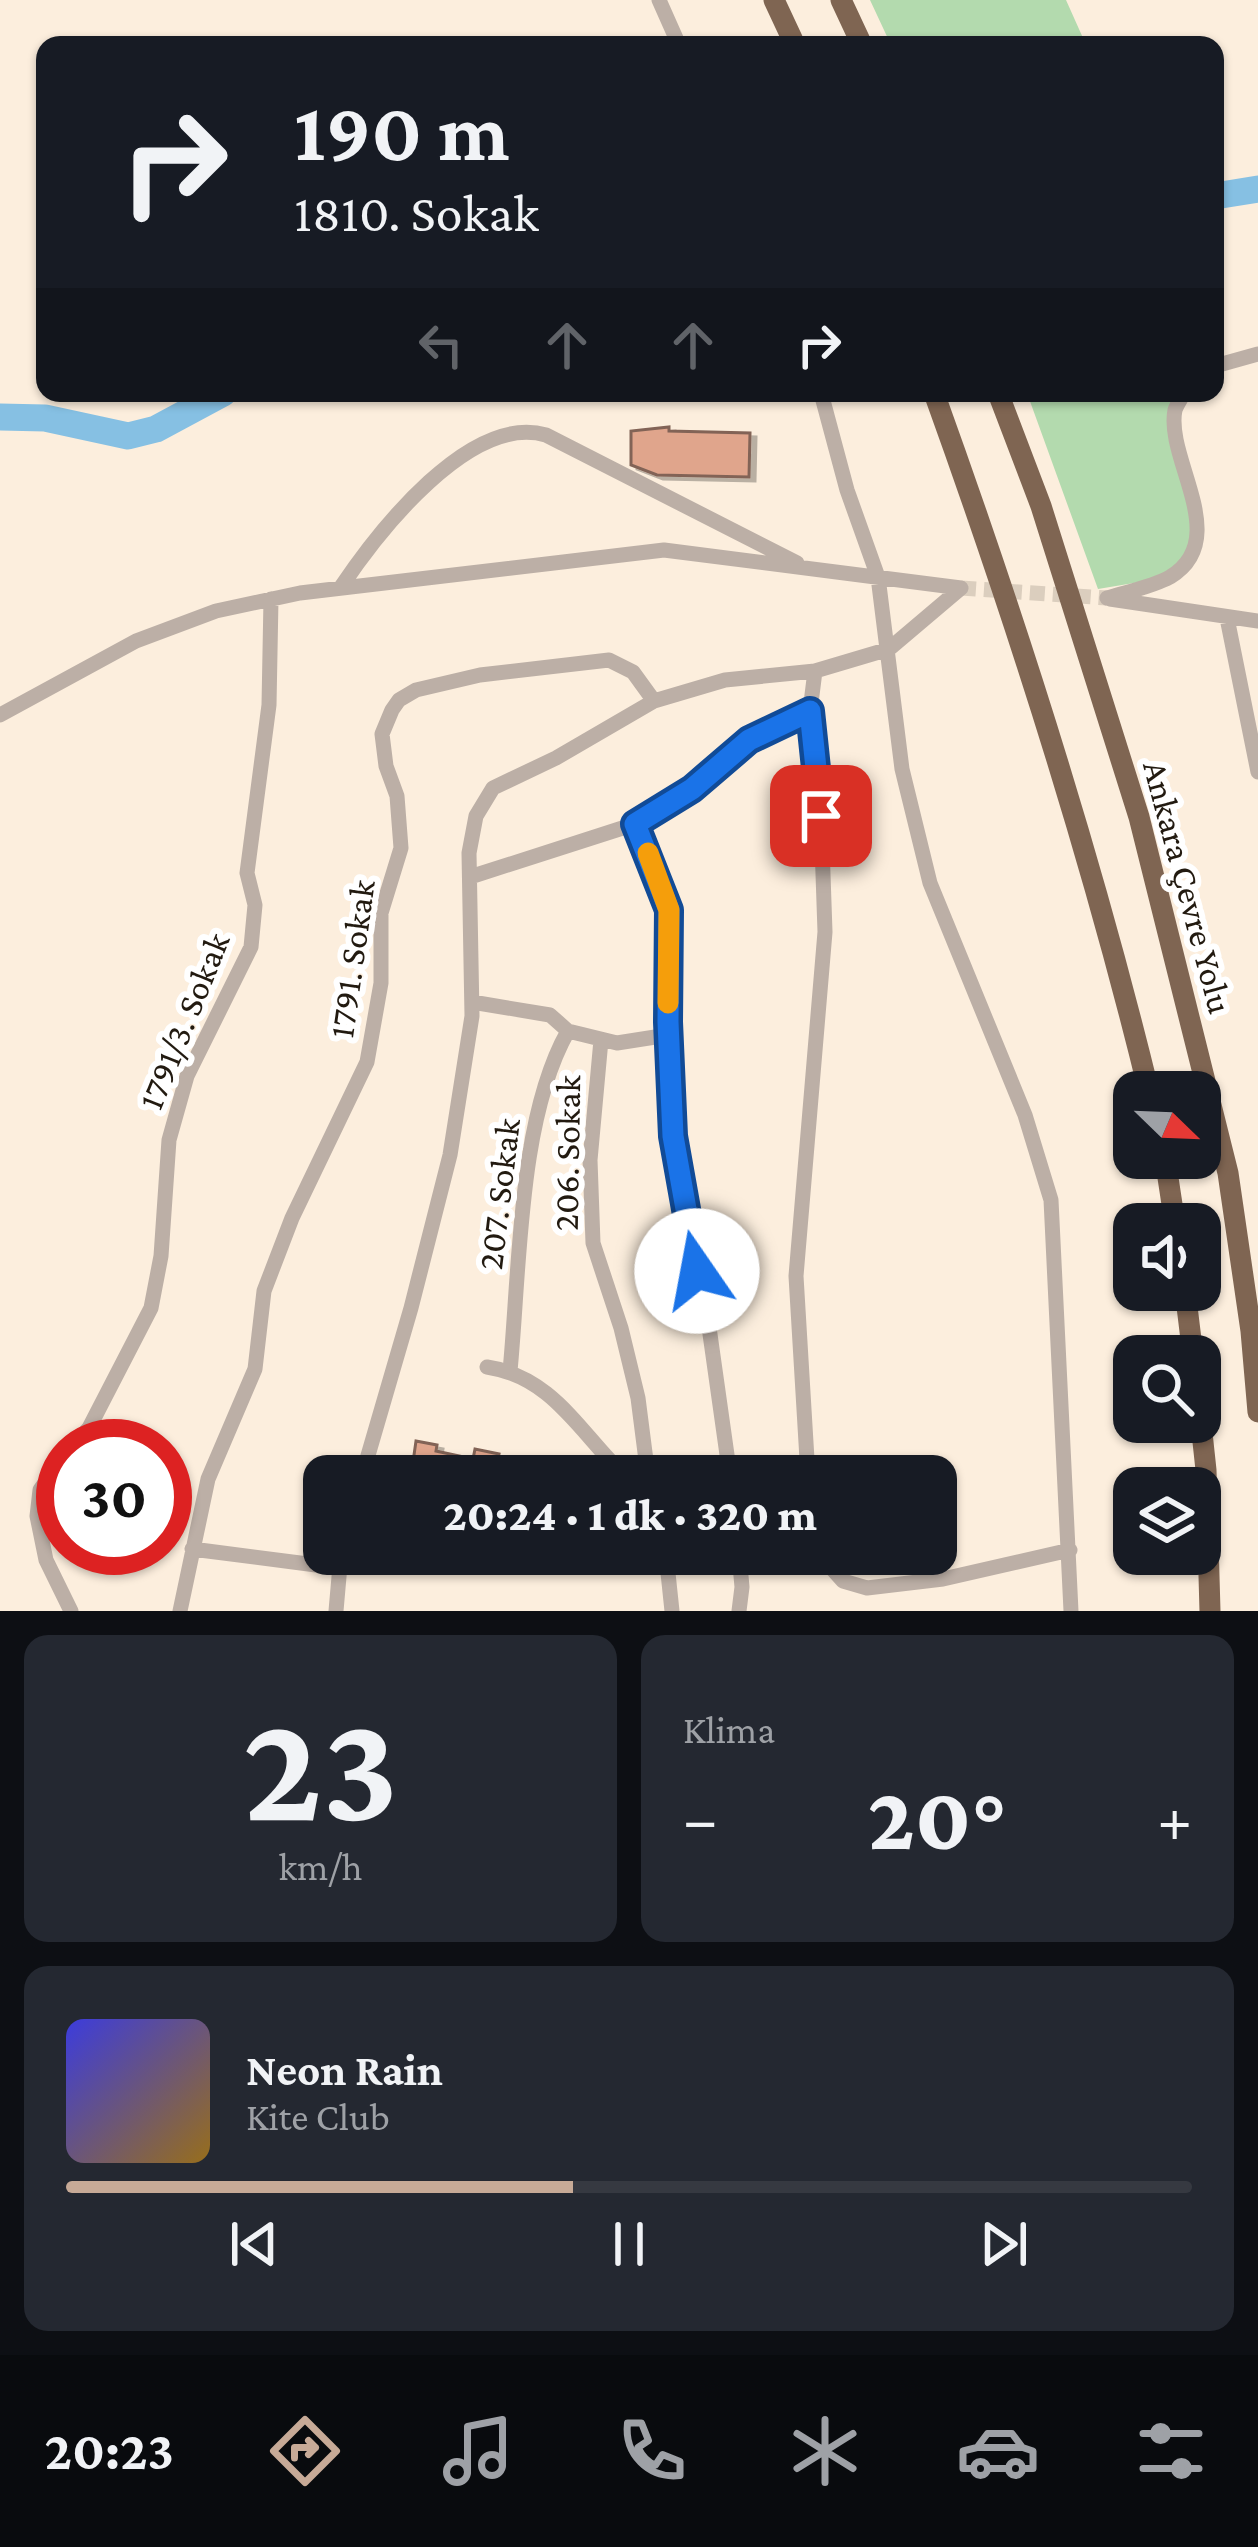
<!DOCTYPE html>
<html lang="tr">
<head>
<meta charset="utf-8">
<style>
  body { margin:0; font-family:"Crimson Pro",serif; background:#242831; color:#f1f3f6; height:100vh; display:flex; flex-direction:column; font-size:45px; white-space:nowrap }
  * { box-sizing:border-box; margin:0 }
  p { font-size:39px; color:#9ea1a6 }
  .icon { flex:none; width:66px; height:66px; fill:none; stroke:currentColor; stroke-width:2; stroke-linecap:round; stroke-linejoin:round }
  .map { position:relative; height:1611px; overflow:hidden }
  .panel { display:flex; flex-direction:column; gap:24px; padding:24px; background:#0d0f14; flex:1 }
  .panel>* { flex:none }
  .guide { position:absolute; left:36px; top:36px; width:1188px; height:366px; border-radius:24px; box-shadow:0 3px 9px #0004; background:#171b24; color:#f1f3f6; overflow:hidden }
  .needle { width:78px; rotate:113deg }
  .controls { position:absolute; left:1113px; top:1071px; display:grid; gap:24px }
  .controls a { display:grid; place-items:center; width:108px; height:108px; border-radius:24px; background:#171b24; box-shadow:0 3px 9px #0004; font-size:60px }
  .speed { position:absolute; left:36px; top:1419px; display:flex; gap:24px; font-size:60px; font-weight:700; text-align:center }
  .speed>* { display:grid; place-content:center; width:156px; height:156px; border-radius:50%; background:#171b24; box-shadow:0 3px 9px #0004; line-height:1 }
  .speed .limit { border:18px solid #d22; background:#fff; color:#111 }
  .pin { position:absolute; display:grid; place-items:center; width:102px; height:102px; color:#fff; margin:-51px; border-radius:24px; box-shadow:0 6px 18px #0006 }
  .me { position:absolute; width:132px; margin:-66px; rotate:348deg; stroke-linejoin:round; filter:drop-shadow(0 0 9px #0008) }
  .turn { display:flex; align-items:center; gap:42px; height:252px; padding:0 60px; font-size:54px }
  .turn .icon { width:156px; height:156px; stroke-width:2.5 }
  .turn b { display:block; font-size:84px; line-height:102px }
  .lanes { display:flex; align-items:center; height:114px; padding:0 60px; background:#0003; justify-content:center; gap:60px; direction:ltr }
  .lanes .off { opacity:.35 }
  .big { font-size:90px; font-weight:800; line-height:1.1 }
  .panel .tile { flex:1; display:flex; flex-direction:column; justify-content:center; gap:18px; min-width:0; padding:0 42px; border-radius:24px; background:#242831 }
  .panel .dial { align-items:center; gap:0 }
  .dial b { font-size:156px; line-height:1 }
  .song { display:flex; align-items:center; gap:36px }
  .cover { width:144px; height:144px; border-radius:18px; background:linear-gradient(135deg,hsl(240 70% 55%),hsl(40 70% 35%)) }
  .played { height:12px; border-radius:6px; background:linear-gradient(90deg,#c7aa97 45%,#363941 45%) }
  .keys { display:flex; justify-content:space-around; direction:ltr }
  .heat { display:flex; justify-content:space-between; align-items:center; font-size:66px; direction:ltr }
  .panel .tiles { flex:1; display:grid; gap:24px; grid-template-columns:1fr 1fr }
  .tile:last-child { grid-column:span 2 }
  .trip { position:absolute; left:303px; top:1455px; width:654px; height:120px; border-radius:24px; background:#171b24; box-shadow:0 3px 9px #0004; font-weight:800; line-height:120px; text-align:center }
  .tab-bar { display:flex; height:192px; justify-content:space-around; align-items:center; background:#090b0e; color:#9ea1a6 }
  .tab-bar .icon { width:84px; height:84px }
  .tab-bar .on { color:#c7aa97 }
  .tab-bar b { font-size:54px; color:#f1f3f6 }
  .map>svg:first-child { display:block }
  .green { fill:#b3daae }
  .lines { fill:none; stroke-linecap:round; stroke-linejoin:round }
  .river { stroke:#86c0e3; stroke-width:27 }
  .building { fill:#e0a58c; stroke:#826356; stroke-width:3; filter:url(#shadow) }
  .minor-tunnel { stroke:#dbcebe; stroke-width:15; stroke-dasharray:15 8; stroke-linecap:butt }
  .minor { stroke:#bcafa6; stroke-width:15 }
  .highway { stroke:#7f6552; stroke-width:21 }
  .route-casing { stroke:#114b97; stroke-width:30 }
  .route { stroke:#1a73e8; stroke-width:21 }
  .slow { stroke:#f59e0b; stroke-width:21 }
  .labels { text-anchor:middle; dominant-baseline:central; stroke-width:12; stroke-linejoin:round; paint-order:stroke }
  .street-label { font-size:36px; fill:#221a10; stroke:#fff }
</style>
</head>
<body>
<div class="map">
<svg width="1258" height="1611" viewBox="0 0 1258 1611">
  <defs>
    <filter id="shadow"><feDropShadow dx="6" dy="4" stdDeviation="0" flood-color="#0004"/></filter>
  </defs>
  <rect width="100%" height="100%" fill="#fceedd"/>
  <path class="green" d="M870 0H1066L1083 38 1070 45H891Z
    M1027 393H1168L1175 411 1195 537 1170 577 1098 589Z"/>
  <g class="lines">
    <path class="river" d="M1215 196 1258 189
      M0 417 45 418 128 436 156 429 223 393"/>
  </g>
  <path class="building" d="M669 427V431L750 433 749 477 657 475 631 465V431Z
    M416 1441 437 1445 436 1451 473 1459 475 1449 499 1454 494 1476H411Z"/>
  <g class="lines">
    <path class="minor-tunnel" d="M961 588 1107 598"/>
    <path class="minor" d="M659 0 679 45
      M1215 366 1258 354
      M821 393 847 490 878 577 902 769 930 883 1025 1115 1051 1200 1071 1611
      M341 587C378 532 470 413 546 435L797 563
      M1107 598C1126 592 1152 587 1170 577 1233 539 1165 459 1175 410 1177 404 1181 399 1184 393
      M1110 599 1258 621
      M1227 618 1258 772
      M0 715 136 641 216 611 300 593 664 550 961 588
      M635 824 669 910 668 1022 673 1135 686 1229 707 1313 730 1476
      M470 877 635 824 692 789 749 740 810 711
      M472 1002 550 1015 568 1031 617 1043 668 1035
      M601 1040 590 1160 593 1243 621 1328 638 1398 648 1476
      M487 1367C553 1377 580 1433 625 1476
      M510 1371C520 1269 518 1119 568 1031
      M73 1446 89 1428 151 1308 161 1256 169 1140 187 1076 251 947 255 905 247 873 269 705 271 599
      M63 1458 40 1490 37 1516 46 1560 71 1611
      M362 1476 411 1308 450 1155 472 1016 469 853 476 816 493 788 556 758 654 701 725 680 815 671 889 649 961 588
      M808 1476 796 1276 825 932 821 816 810 711 815 671
      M192 1549 339 1568
      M666 1554 672 1611
      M739 1554 742 1587 739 1611
      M819 1554 843 1581 867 1588 943 1579 1070 1550
      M180 1611 208 1479 255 1369 264 1291 292 1218 367 1062 381 983V913L401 848 397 796 386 766 382 734 392 710 399 700 416 690 480 675 609 660 633 672 654 701
      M336 1611 341 1554"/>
    <path class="highway" d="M774 0 795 45
      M841 0 862 45
      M934 393C1017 623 1091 854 1149 1092
      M998 393 1041 506 1139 817 1228 1173 1251 1331 1258 1412
      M1165 1158 1175 1224
      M1185 1290 1193 1356
      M1200 1414 1206 1470 1210 1611"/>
  </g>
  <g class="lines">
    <defs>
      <path id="route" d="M697 1271 673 1136 668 1022 669 910 635 824 692 789 749 740 810 711 821 816"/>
    </defs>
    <use href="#route" class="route-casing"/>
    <use href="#route" class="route"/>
    <path class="slow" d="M648 853 669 910 668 1003"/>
  </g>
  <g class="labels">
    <g class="street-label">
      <text transform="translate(1188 887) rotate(75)">Ankara Çevre Yolu</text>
      <text transform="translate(352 959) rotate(-82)">1791. Sokak</text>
      <text transform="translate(184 1021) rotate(-68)">1791/3. Sokak</text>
      <text transform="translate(567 1153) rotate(-89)">206. Sokak</text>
      <text transform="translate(499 1194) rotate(-83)">207. Sokak</text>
    </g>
  </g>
</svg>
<div class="controls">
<a><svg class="needle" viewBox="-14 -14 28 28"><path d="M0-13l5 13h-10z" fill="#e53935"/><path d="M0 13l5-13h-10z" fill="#9ea1a6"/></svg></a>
<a><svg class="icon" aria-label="sound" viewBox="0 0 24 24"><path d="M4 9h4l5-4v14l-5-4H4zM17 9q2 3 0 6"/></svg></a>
<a><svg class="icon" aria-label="search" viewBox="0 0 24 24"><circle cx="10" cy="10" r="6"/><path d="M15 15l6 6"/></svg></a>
<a><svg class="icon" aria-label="layers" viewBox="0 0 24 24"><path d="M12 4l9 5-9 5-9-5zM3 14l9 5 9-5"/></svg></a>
</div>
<div class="speed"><div class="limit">30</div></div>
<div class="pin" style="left:821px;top:816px;background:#d93025"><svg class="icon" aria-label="arrive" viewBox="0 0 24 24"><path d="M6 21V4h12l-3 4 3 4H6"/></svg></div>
<svg class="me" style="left:697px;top:1271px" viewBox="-20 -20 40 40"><circle r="19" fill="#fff"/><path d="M0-13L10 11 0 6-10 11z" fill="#1a73e8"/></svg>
<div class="trip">20:24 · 1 dk · 320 m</div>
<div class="guide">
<div class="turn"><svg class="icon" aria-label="right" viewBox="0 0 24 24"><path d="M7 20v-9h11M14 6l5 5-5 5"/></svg><div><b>190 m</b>1810. Sokak</div></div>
<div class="lanes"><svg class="icon off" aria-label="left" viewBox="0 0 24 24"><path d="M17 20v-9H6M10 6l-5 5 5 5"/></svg><svg class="icon off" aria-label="ahead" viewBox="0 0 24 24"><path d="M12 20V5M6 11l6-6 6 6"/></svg><svg class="icon off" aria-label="ahead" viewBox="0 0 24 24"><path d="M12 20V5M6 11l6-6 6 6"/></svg><svg class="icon" aria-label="right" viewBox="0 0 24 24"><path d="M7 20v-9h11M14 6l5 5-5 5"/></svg></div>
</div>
</div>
<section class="panel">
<div class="tiles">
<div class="tile dial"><b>23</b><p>km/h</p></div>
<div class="tile"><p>Klima</p>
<div class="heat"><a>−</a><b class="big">20°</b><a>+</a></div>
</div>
<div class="tile">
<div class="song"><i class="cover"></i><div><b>Neon Rain</b><p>Kite Club</p></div></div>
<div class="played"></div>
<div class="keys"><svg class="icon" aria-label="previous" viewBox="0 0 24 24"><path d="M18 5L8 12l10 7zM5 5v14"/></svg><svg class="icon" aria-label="pause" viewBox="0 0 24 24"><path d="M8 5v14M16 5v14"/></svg><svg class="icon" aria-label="next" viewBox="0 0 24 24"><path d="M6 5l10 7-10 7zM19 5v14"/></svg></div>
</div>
</div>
</section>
<nav class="tab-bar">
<b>20:23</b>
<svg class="icon on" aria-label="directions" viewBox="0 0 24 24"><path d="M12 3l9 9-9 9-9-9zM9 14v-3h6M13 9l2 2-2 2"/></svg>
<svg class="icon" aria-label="music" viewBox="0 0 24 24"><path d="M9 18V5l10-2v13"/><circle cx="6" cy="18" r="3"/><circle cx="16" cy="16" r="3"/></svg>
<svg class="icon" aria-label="phone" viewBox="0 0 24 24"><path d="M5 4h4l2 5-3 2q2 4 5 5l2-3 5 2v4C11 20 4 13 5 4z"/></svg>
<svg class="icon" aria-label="climate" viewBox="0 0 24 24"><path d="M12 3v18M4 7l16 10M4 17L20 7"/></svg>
<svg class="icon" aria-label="car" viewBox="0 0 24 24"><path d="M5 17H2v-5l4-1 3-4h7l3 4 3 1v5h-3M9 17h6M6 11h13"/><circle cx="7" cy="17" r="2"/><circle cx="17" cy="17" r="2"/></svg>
<svg class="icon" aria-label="filters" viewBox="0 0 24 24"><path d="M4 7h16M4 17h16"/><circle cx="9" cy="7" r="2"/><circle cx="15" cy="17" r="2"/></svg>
</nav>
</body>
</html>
